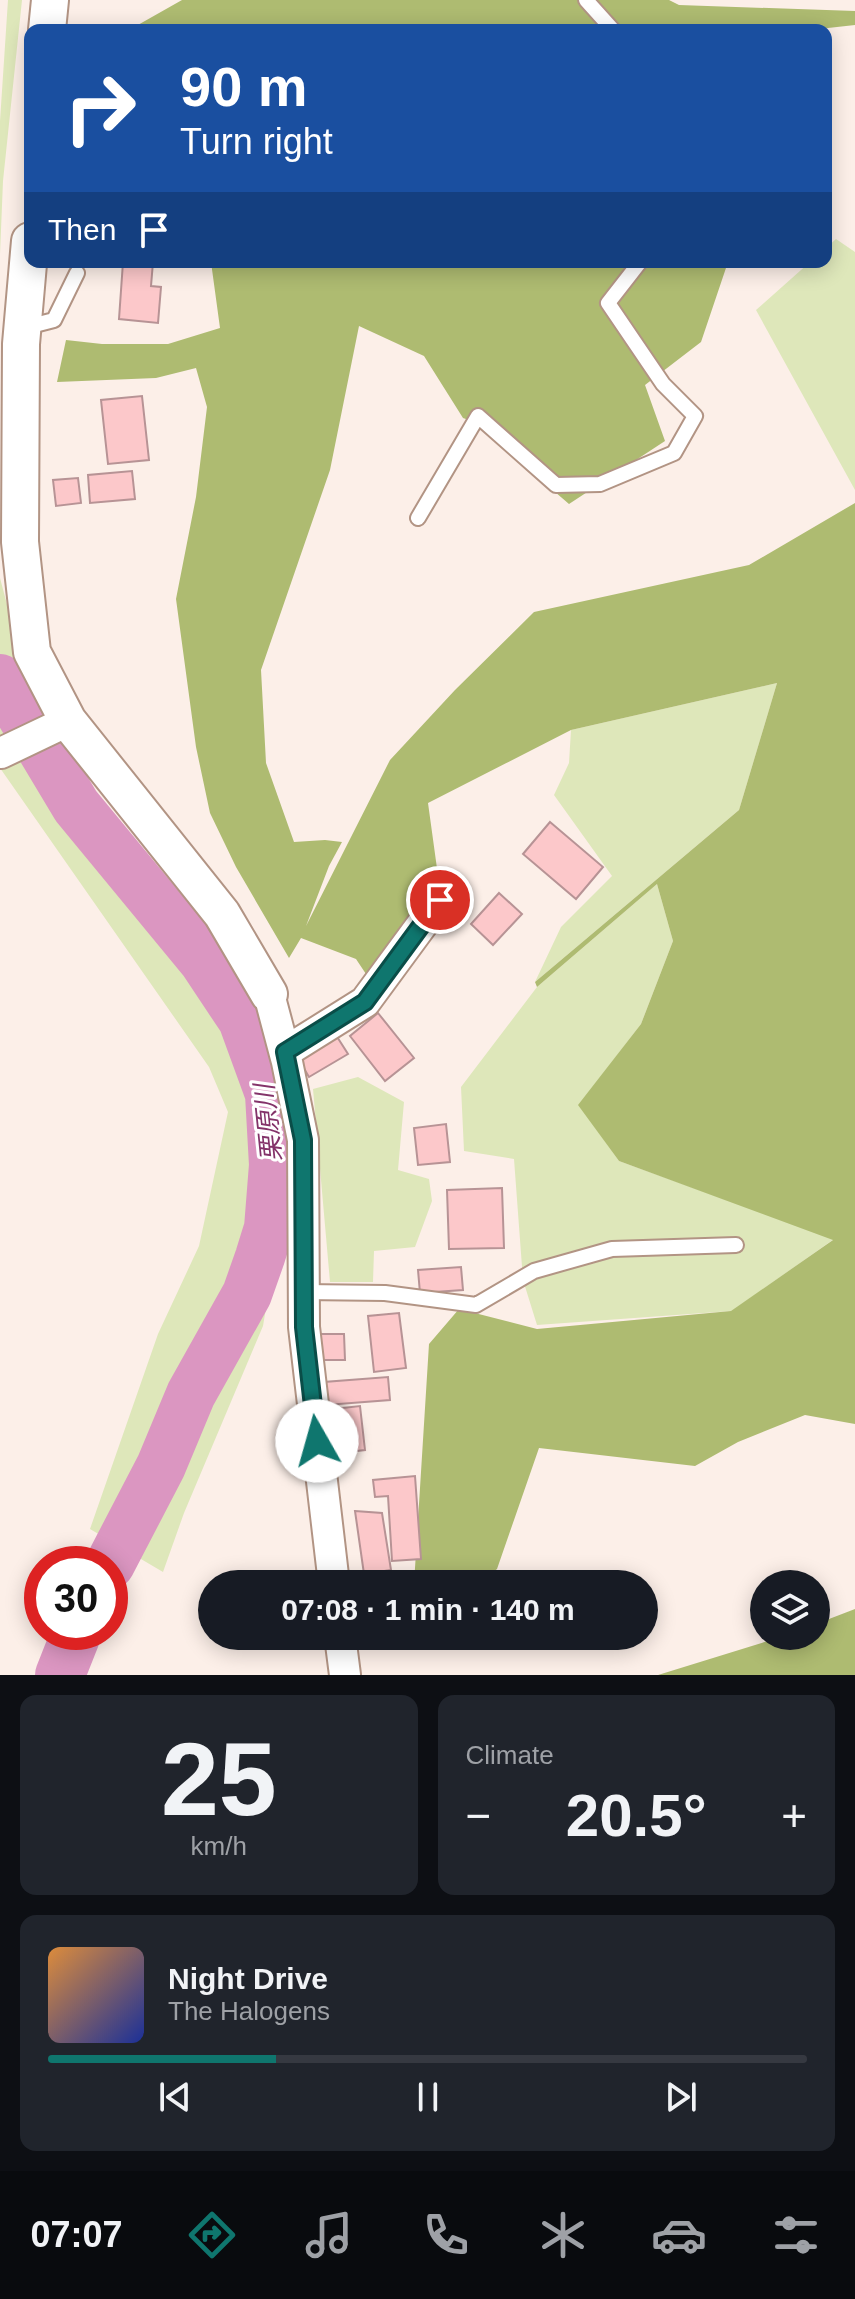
<!DOCTYPE html>
<html lang="en">
<head>
<meta charset="utf-8">
<style>
  body { margin:0; font-family:Arial,"Noto Sans JP",sans-serif; background:#20242c; color:#f1f3f6; height:100vh; display:flex; flex-direction:column; font-size:30px; white-space:nowrap }
  * { box-sizing:border-box; margin:0 }
  p { font-size:26px; color:#9ea1a6 }
  .icon { flex:none; width:44px; height:44px; fill:none; stroke:currentColor; stroke-width:2; stroke-linecap:round; stroke-linejoin:round }
  .map { position:relative; height:1675px; overflow:hidden }
  .details { display:flex; flex-direction:column; gap:20px; padding:20px; background:#0d0f14; flex:1 }
  .details>* { flex:none }
  .top-card { position:absolute; left:24px; top:24px; width:808px; height:244px; border-radius:16px; box-shadow:0 4px 20px #0003; background:#1a4fa0; color:#fff; overflow:hidden }
  .controls { position:absolute; left:750px; top:1570px; display:grid; gap:16px }
  .controls a { display:grid; place-items:center; width:80px; height:80px; border-radius:50%; background:#171b24; box-shadow:0 4px 20px #0003; font-size:40px }
  .speed { position:absolute; left:24px; top:1546px; display:flex; gap:16px; font-size:40px; font-weight:700; text-align:center }
  .speed>* { display:grid; place-content:center; width:104px; height:104px; border-radius:50%; background:#171b24; box-shadow:0 4px 20px #0003; line-height:1 }
  .speed .limit { border:12px solid #d22; background:#fff; color:#111 }
  .pin { position:absolute; display:grid; place-items:center; width:68px; height:68px; color:#fff; margin:-34px; border:4px solid #fff; border-radius:50%; box-shadow:0 2px 8px #0007 }
  .me { position:absolute; width:88px; margin:-44px; rotate:353deg; stroke-linejoin:round; filter:drop-shadow(0 0 6px #0008) }
  .turn { display:flex; align-items:center; gap:28px; height:168px; padding:0 24px; font-size:36px }
  .turn .icon { width:104px; height:104px; stroke-width:2.5 }
  .turn b { display:block; font-size:56px; line-height:68px }
  .then { display:flex; align-items:center; height:76px; padding:0 24px; background:#0003; gap:16px; font-size:30px }
  .big { font-size:60px; font-weight:700; line-height:1.1 }
  .details .tile { flex:1; display:flex; flex-direction:column; justify-content:center; gap:12px; min-width:0; padding:0 28px; border-radius:16px; background:#20242c }
  .details .dial { align-items:center; gap:0 }
  .dial b { font-size:104px; line-height:1 }
  .song { display:flex; align-items:center; gap:24px }
  .cover { width:96px; height:96px; border-radius:12px; background:linear-gradient(135deg,hsl(30 70% 55%),hsl(230 70% 35%)) }
  .played { height:8px; border-radius:4px; background:linear-gradient(90deg,#0f766e 30%,#363941 30%) }
  .keys { display:flex; justify-content:space-around; direction:ltr }
  .heat { display:flex; justify-content:space-between; align-items:center; font-size:44px; direction:ltr }
  .details .tiles { flex:1; display:grid; gap:20px; grid-template-columns:1fr 1fr }
  .tile:last-child { grid-column:span 2 }
  .trip { position:absolute; left:198px; top:1570px; width:460px; height:80px; border-radius:40px; background:#171b24; box-shadow:0 4px 20px #0003; font-weight:700; line-height:80px; text-align:center }
  .menu { display:flex; height:128px; justify-content:space-around; align-items:center; background:#090b0e; color:#9ea1a6 }
  .menu .icon { width:56px; height:56px }
  .menu .on { color:#0f766e }
  .menu b { font-size:36px; color:#f1f3f6 }
  .map>svg:first-child { display:block }
  .green { fill:#dee7ba }
  .forest { fill:#aebb71 }
  .lines { fill:none; stroke-linecap:round; stroke-linejoin:round }
  .river { stroke:#db96c1; stroke-width:50 }
  .building { fill:#fcc8ca; stroke:#b79395; stroke-width:2 }
  .service-casing { stroke:#b29484; stroke-width:18 }
  .minor-casing { stroke:#b29484; stroke-width:34 }
  .tertiary-casing { stroke:#b29484; stroke-width:40 }
  .service { stroke:#fff; stroke-width:14 }
  .minor { stroke:#fff; stroke-width:30 }
  .tertiary { stroke:#fff; stroke-width:36 }
  .route-casing { stroke:#0a4d48; stroke-width:20 }
  .route { stroke:#0f766e; stroke-width:14 }
  .labels { text-anchor:middle; dominant-baseline:central; stroke-width:6; stroke-linejoin:round; paint-order:stroke }
  .water-label { font-size:26px; font-style:italic; fill:#833269; stroke:#fff }
</style>
</head>
<body>
<div class="map">
<svg width="855" height="1675" viewBox="0 0 855 1675">
  <rect width="100%" height="100%" fill="#fcefe8"/>
  <path class="green" d="M8 0H22L3 181 0 254V121Z
    M836 239 855 252V490L756 310 810 262H826V248Z
    M0 578 27 680 96 793 223 952 270 1038 291 1159 263 1326 184 1513 163 1572 90 1529 158 1334 199 1246 228 1112 209 1067 0 768Z
    M777 683 739 810 535 982 561 927 612 876 554 795 569 763 571 730Z
    M657 884 673 941 641 1024 579 1105 619 1161 834 1239 732 1311 537 1325 523 1280 514 1159 464 1151 461 1087 537 987Z
    M358 1077 404 1102 398 1170 429 1179 432 1201 415 1247 374 1251 373 1282H330L313 1089Z"/>
  <path class="forest" d="M182 0H669L679 5 855 11V25L810 30H129Z
    M211 262H728L701 342 645 385 665 441 569 504 505 449 483 425 463 418 424 356 359 326 330 470 261 670 266 763 294 842 325 840 342 842 329 866 306 926 390 760 455 690 534 612 749 565 855 503V1424L805 1415 738 1442 695 1466 539 1448 497 1569 478 1584H414L429 1344 459 1309 537 1329 731 1311 833 1240 619 1161 578 1105 641 1024 673 941 657 884 537 987 535 982 739 810 777 683 571 730 428 803 439 883 366 974 356 959 301 938 289 958 236 867 210 813 196 747 176 599 196 497 207 407 196 368 156 378 57 382 66 340 102 344H168L220 328Z
    M855 1609V1675H658L784 1636H816V1624Z"/>
  <g class="lines">
    <path class="river" d="M0 679 76 806 203 960 243 1020 270 1094 274 1165 269 1228 260 1257 247 1294 191 1394 161 1466 110 1564
      M60 1675 77 1632"/>
  </g>
  <path class="building" d="M123 262H153L151 286 161 287 158 323 119 319Z
    M142 396 149 460 108 464 101 400Z
    M132 471 135 499 90 503 88 475Z
    M78 478 81 503 56 506 53 480Z
    M550 822 603 867 576 899 523 854Z
    M499 893 522 914 493 945 471 924Z
    M378 1013 414 1058 385 1081 350 1036Z
    M334 1032 348 1054 309 1077 296 1055Z
    M446 1124 450 1162 418 1165 414 1128Z
    M502 1188 504 1248 449 1249 447 1190Z
    M461 1267 463 1290 420 1293 418 1270Z
    M399 1313 406 1368 374 1372 368 1316Z
    M317 1334H344L345 1360H318Z
    M388 1377 390 1400 326 1405 324 1382Z
    M360 1406 365 1450 330 1454 325 1410Z
    M415 1476 421 1559 392 1561 388 1496 375 1497 373 1480Z
    M355 1511 382 1513 391 1570 364 1574Z"/>
  <g class="lines">
    <defs>
      <path id="service" d="M586 0 613 30
        M23 328 54 320 77 273
        M418 518 478 416 556 485 600 484 674 453 695 416 663 384 608 303 640 262
        M304 1292 385 1293 476 1305 534 1271 612 1249 736 1245"/>
      <path id="minor" d="M1 753 68 721
        M269 994 287 1062 303 1140 304 1327 334 1584
        M285 1052 365 1002 440 900
        M340 1636 345 1675"/>
      <path id="tertiary" d="M47 30 50 0
        M30 241 21 344 20 542 32 652 68 721 222 914 269 994"/>
    </defs>
    <use href="#service" class="service-casing"/>
    <use href="#minor" class="minor-casing"/>
    <use href="#tertiary" class="tertiary-casing"/>
    <use href="#service" class="service"/>
    <use href="#minor" class="minor"/>
    <use href="#tertiary" class="tertiary"/>
  </g>
  <g class="lines">
    <defs>
      <path id="route" d="M317 1441 304 1327 303 1140 285 1052 365 1002 440 900"/>
    </defs>
    <use href="#route" class="route-casing"/>
    <use href="#route" class="route"/>
  </g>
  <g class="labels">
    <g class="water-label">
      <text transform="translate(268 1123) rotate(-96)">栗原川</text>
    </g>
  </g>
</svg>
<div class="controls">
<a><svg class="icon" aria-label="layers" viewBox="0 0 24 24"><path d="M12 4l9 5-9 5-9-5zM3 14l9 5 9-5"/></svg></a>
</div>
<div class="speed"><div class="limit">30</div></div>
<div class="pin" style="left:440px;top:900px;background:#d93025"><svg class="icon" aria-label="arrive" viewBox="0 0 24 24"><path d="M6 21V4h12l-3 4 3 4H6"/></svg></div>
<svg class="me" style="left:317px;top:1441px" viewBox="-20 -20 40 40"><circle r="19" fill="#fff"/><path d="M0-13L10 11 0 6-10 11z" fill="#0f766e"/></svg>
<div class="trip">07:08 · 1 min · 140 m</div>
<div class="top-card">
<div class="turn"><svg class="icon" aria-label="right" viewBox="0 0 24 24"><path d="M7 20v-9h11M14 6l5 5-5 5"/></svg><div><b>90 m</b>Turn right</div></div>
<div class="then">Then<svg class="icon" aria-label="arrive" viewBox="0 0 24 24"><path d="M6 21V4h12l-3 4 3 4H6"/></svg></div>
</div>
</div>
<section class="details">
<div class="tiles">
<div class="tile dial"><b>25</b><p>km/h</p></div>
<div class="tile"><p>Climate</p>
<div class="heat"><a>−</a><b class="big">20.5°</b><a>+</a></div>
</div>
<div class="tile">
<div class="song"><i class="cover"></i><div><b>Night Drive</b><p>The Halogens</p></div></div>
<div class="played"></div>
<div class="keys"><svg class="icon" aria-label="previous" viewBox="0 0 24 24"><path d="M18 5L8 12l10 7zM5 5v14"/></svg><svg class="icon" aria-label="pause" viewBox="0 0 24 24"><path d="M8 5v14M16 5v14"/></svg><svg class="icon" aria-label="next" viewBox="0 0 24 24"><path d="M6 5l10 7-10 7zM19 5v14"/></svg></div>
</div>
</div>
</section>
<nav class="menu">
<b>07:07</b>
<svg class="icon on" aria-label="directions" viewBox="0 0 24 24"><path d="M12 3l9 9-9 9-9-9zM9 14v-3h6M13 9l2 2-2 2"/></svg>
<svg class="icon" aria-label="music" viewBox="0 0 24 24"><path d="M9 18V5l10-2v13"/><circle cx="6" cy="18" r="3"/><circle cx="16" cy="16" r="3"/></svg>
<svg class="icon" aria-label="phone" viewBox="0 0 24 24"><path d="M5 4h4l2 5-3 2q2 4 5 5l2-3 5 2v4C11 20 4 13 5 4z"/></svg>
<svg class="icon" aria-label="climate" viewBox="0 0 24 24"><path d="M12 3v18M4 7l16 10M4 17L20 7"/></svg>
<svg class="icon" aria-label="car" viewBox="0 0 24 24"><path d="M5 17H2v-5l4-1 3-4h7l3 4 3 1v5h-3M9 17h6M6 11h13"/><circle cx="7" cy="17" r="2"/><circle cx="17" cy="17" r="2"/></svg>
<svg class="icon" aria-label="filters" viewBox="0 0 24 24"><path d="M4 7h16M4 17h16"/><circle cx="9" cy="7" r="2"/><circle cx="15" cy="17" r="2"/></svg>
</nav>
</body>
</html>
